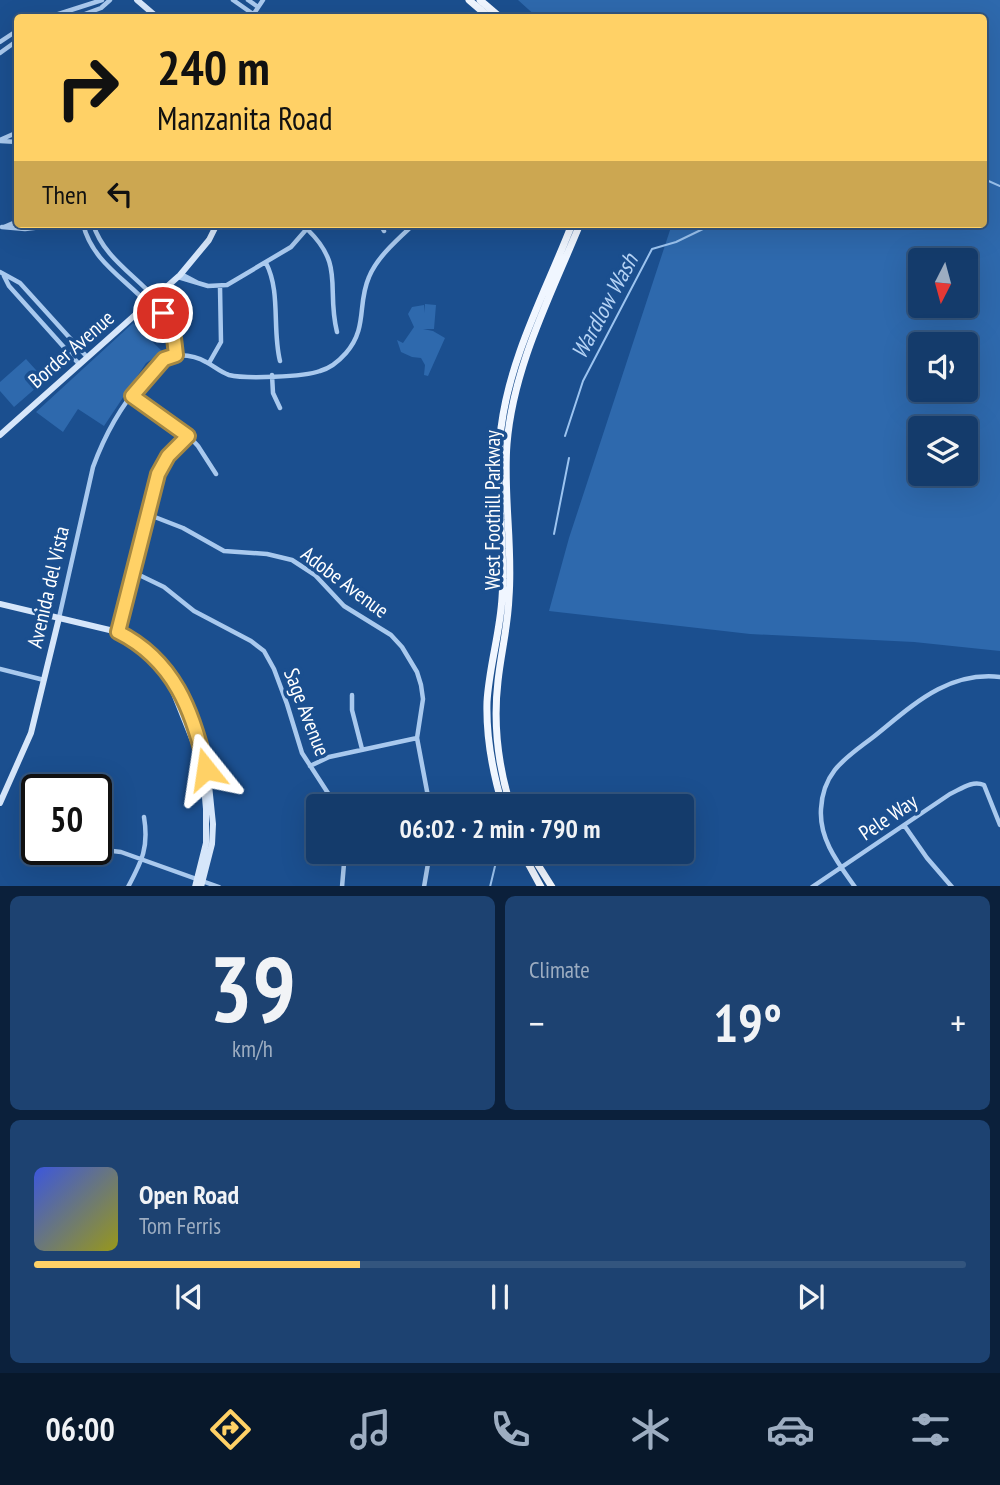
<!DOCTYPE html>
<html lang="en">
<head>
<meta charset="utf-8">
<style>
  body { margin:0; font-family:"PT Sans Narrow",sans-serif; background:#1d4271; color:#f1f3f6; height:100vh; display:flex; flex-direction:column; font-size:26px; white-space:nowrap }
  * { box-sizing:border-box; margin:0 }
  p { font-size:23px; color:#9dadc1 }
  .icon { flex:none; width:38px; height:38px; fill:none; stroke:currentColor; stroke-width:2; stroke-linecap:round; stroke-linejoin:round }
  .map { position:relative; height:886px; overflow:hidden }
  .drawer { display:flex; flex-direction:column; gap:10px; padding:10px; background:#0b203b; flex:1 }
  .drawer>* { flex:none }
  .guide { position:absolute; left:14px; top:14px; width:973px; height:214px; border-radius:7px; box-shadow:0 7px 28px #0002,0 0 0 2px #33557e; background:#ffd166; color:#111; overflow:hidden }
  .needle { width:46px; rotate:186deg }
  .controls { position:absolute; left:908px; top:248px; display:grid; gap:14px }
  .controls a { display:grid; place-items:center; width:70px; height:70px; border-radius:7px; background:#143b6b; box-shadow:0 7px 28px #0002,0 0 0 2px #33557e; font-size:35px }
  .speed { position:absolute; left:21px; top:774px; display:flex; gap:14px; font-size:35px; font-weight:700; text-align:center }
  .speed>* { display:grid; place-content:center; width:91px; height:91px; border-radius:50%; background:#143b6b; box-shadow:0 7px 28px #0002,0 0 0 2px #33557e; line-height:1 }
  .speed .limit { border:4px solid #111; border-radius:10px; background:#fff; color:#111 }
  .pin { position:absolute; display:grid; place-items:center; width:60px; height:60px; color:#fff; margin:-30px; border:4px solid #fff; border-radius:50%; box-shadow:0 2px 7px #0007 }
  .me { position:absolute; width:77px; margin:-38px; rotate:345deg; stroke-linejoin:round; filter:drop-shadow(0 0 5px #0008) }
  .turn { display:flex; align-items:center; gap:24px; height:147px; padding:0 28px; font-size:32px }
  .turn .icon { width:91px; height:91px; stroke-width:2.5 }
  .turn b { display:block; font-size:49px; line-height:60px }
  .then { display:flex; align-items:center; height:66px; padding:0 28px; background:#0003; gap:14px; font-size:26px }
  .big { font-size:52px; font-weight:600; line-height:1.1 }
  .drawer .tile { flex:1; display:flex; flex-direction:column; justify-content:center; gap:10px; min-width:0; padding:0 24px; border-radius:10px; background:#1d4271 }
  .drawer .dial { align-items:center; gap:0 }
  .dial b { font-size:91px; line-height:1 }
  .song { display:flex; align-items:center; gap:21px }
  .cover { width:84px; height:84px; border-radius:10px; background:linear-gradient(135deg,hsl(230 70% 55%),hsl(60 70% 35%)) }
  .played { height:7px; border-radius:4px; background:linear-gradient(90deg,#ffd166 35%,#33557e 35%) }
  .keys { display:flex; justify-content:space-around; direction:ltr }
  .heat { display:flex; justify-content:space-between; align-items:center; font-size:38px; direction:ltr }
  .drawer .tiles { flex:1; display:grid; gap:10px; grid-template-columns:1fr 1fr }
  .tile:last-child { grid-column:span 2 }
  .trip { position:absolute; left:306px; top:794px; width:388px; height:70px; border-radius:7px; background:#143b6b; box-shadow:0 7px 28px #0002,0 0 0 2px #33557e; font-weight:600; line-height:70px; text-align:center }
  .menu { display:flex; height:112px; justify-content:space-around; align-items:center; background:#08182b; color:#9dadc1 }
  .menu .icon { width:49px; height:49px }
  .menu .on { color:#ffd166 }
  .menu b { font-size:32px; color:#f1f3f6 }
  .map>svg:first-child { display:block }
  .green { fill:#2e69ad; fill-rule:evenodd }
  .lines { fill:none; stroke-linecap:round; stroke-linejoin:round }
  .stream { stroke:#9cc4f0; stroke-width:2 }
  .street { stroke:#a9c9ee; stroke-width:4.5 }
  .secondary { stroke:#d6e6fa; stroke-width:6 }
  .primary { stroke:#f0f6ff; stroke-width:7 }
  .route-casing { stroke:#a68842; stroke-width:18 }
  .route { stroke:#ffd166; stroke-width:12 }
  .labels { text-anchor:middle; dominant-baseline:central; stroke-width:7; stroke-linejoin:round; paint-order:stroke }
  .street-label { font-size:21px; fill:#fff; stroke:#1b4f8f }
  .water-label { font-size:23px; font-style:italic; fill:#b5d3f5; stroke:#1b4f8f }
</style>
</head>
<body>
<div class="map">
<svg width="1000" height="887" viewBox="0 0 1000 887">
  <rect width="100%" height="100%" fill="#1b4f8f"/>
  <path class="green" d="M518 0H1000V651L914 642 750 634 549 611 569 538 672 224H984V18H538ZM920 261H966V306H920ZM920 345H966V390H920ZM920 429H966V474H920Z
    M425 304 436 305 434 329H423L433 331 445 338 428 376 424 375 425 365 421 358 412 357 401 352 397 340 403 343 414 327 408 314 412 307 424 305V313Z
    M133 323 163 352 146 363 104 426 78 409 63 432 36 412Z
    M26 359 45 380 14 407 0 391V382Z"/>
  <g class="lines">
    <path class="stream" d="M984 179 1000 186
      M565 436 583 381 652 249 676 242 705 228 708 224
      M554 534 569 458
      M490 887 496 862"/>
    <path class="street" d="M233 0 253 14
      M248 0 258 7
      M46 18 102 0
      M74 18 101 8 110 0
      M251 18 263 0
      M0 42 18 30
      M0 53 18 40
      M0 140 18 132
      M0 141 18 142
      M83 224C92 261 124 278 148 304
      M93 224C103 256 132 273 154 297
      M380 224 384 231
      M2 227 25 229 67 224
      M4 227 18 221
      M308 230C345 266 326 288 337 332
      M266 263C281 292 272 329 280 361
      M0 272 20 283 87 357
      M181 274 198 283
      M4 276 9 286 79 364
      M178 277 208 286 227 285 291 247 311 224
      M163 313 174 338 176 355
      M209 363 221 342 220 287
      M272 375 273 393 280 408
      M148 376 164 359
      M140 384C145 377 148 367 155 362 167 352 193 354 206 362 214 366 220 372 229 375 245 379 304 377 320 371 331 368 339 361 346 353 368 328 357 304 369 277 377 257 398 239 414 224
      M132 396 185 432 198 446 216 474
      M147 514 183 528 224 551 267 554 292 560 315 575 344 606 391 635 402 647 417 672 421 685 423 699 417 738 430 807
      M133 572 164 587 194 611 251 641 264 651 274 669 287 704 302 753 337 807
      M59 618 93 467C104 437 121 406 142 382
      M118 632 158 474 168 456 189 436
      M0 669 44 680
      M352 695V710L362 749
      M310 766 329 757 417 738
      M904 825 927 858 952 887
      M93 855 104 850 121 852 219 887
      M128 887C142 861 149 847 144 817
      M342 887 345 852
      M424 887 430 852
      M812 887 950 794C961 789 972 780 984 785L1000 825
      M855 887C838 863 819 839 821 809 823 771 846 758 872 738 911 707 946 671 1000 677"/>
    <path class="secondary" d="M137 0 158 18
      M0 435 180 275 209 240 217 224
      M0 604 118 632 150 653 174 680 200 744 209 785 213 824 212 844 201 887
      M167 676 195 746 204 786 206 809V843L195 887
      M0 803 31 733 59 618"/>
    <path class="primary" d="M469 0 490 18
      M480 0 501 18
      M503 807C493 774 486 737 487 702 489 667 500 633 502 598 506 541 494 485 501 428 510 356 546 291 572 224
      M511 807C498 766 493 724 498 681 501 653 508 626 509 597 513 546 503 495 507 444 513 367 551 295 580 224
      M522 852 541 887
      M530 852 552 887"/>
  </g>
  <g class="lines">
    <defs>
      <path id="route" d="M163 313 174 338 176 355 164 359 132 396 188 436 168 456 158 474 118 632C174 660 193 711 206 769"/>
    </defs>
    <use href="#route" class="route-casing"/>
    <use href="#route" class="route"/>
  </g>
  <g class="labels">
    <g class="street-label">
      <text transform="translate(71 349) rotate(-41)">Border Avenue</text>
      <text transform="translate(492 510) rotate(-90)">West Foothill Parkway</text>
      <text transform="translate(345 582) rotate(37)">Adobe Avenue</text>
      <text transform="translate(48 587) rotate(-77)">Avenida del Vista</text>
      <text transform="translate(307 712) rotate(69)">Sage Avenue</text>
      <text transform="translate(888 817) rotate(-34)">Pele Way</text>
    </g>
    <g class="water-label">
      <text transform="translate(604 306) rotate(-62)">Wardlow Wash</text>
    </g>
  </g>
</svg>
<div class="controls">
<a><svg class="needle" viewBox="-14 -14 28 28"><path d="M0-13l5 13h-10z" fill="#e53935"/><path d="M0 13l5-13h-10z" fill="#9dadc1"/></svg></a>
<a><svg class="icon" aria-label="sound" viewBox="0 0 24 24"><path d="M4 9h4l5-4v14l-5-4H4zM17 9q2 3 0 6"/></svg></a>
<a><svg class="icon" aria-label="layers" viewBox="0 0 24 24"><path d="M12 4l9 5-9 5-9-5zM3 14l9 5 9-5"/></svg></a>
</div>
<div class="speed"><div class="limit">50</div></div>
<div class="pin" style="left:163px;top:313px;background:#d93025"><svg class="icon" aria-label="arrive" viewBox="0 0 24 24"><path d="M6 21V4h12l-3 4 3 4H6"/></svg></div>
<svg class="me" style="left:206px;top:769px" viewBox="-20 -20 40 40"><path d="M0-17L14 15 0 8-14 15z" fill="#ffd166" stroke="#fff" stroke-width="4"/></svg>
<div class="trip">06:02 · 2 min · 790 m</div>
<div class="guide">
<div class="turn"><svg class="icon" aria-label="right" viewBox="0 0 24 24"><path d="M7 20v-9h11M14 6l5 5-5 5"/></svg><div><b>240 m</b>Manzanita Road</div></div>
<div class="then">Then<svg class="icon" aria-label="left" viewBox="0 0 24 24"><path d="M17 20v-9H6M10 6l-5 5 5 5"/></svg></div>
</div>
</div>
<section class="drawer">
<div class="tiles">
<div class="tile dial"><b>39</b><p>km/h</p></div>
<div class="tile"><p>Climate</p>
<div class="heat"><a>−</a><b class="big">19°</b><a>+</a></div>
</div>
<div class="tile">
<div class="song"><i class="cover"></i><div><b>Open Road</b><p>Tom Ferris</p></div></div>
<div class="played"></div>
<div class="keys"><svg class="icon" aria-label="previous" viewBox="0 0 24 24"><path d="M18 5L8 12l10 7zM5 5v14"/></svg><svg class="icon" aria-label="pause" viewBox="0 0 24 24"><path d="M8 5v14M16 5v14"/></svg><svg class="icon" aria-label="next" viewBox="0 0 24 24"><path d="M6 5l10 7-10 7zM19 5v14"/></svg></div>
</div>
</div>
</section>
<nav class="menu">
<b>06:00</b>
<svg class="icon on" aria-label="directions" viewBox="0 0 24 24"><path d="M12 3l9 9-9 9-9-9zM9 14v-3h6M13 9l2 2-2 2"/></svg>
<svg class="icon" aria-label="music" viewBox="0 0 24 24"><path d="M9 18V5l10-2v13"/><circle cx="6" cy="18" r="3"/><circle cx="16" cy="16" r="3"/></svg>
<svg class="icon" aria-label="phone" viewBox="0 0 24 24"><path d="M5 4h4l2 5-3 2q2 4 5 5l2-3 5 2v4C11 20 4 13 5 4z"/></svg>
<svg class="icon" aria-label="climate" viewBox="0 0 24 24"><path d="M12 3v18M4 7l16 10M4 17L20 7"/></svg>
<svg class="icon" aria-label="car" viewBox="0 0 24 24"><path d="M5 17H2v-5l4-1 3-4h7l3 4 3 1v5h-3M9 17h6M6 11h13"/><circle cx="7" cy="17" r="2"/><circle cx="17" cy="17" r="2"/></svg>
<svg class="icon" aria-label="filters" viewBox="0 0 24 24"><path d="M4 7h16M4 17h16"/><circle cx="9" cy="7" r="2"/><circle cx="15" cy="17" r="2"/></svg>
</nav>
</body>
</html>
